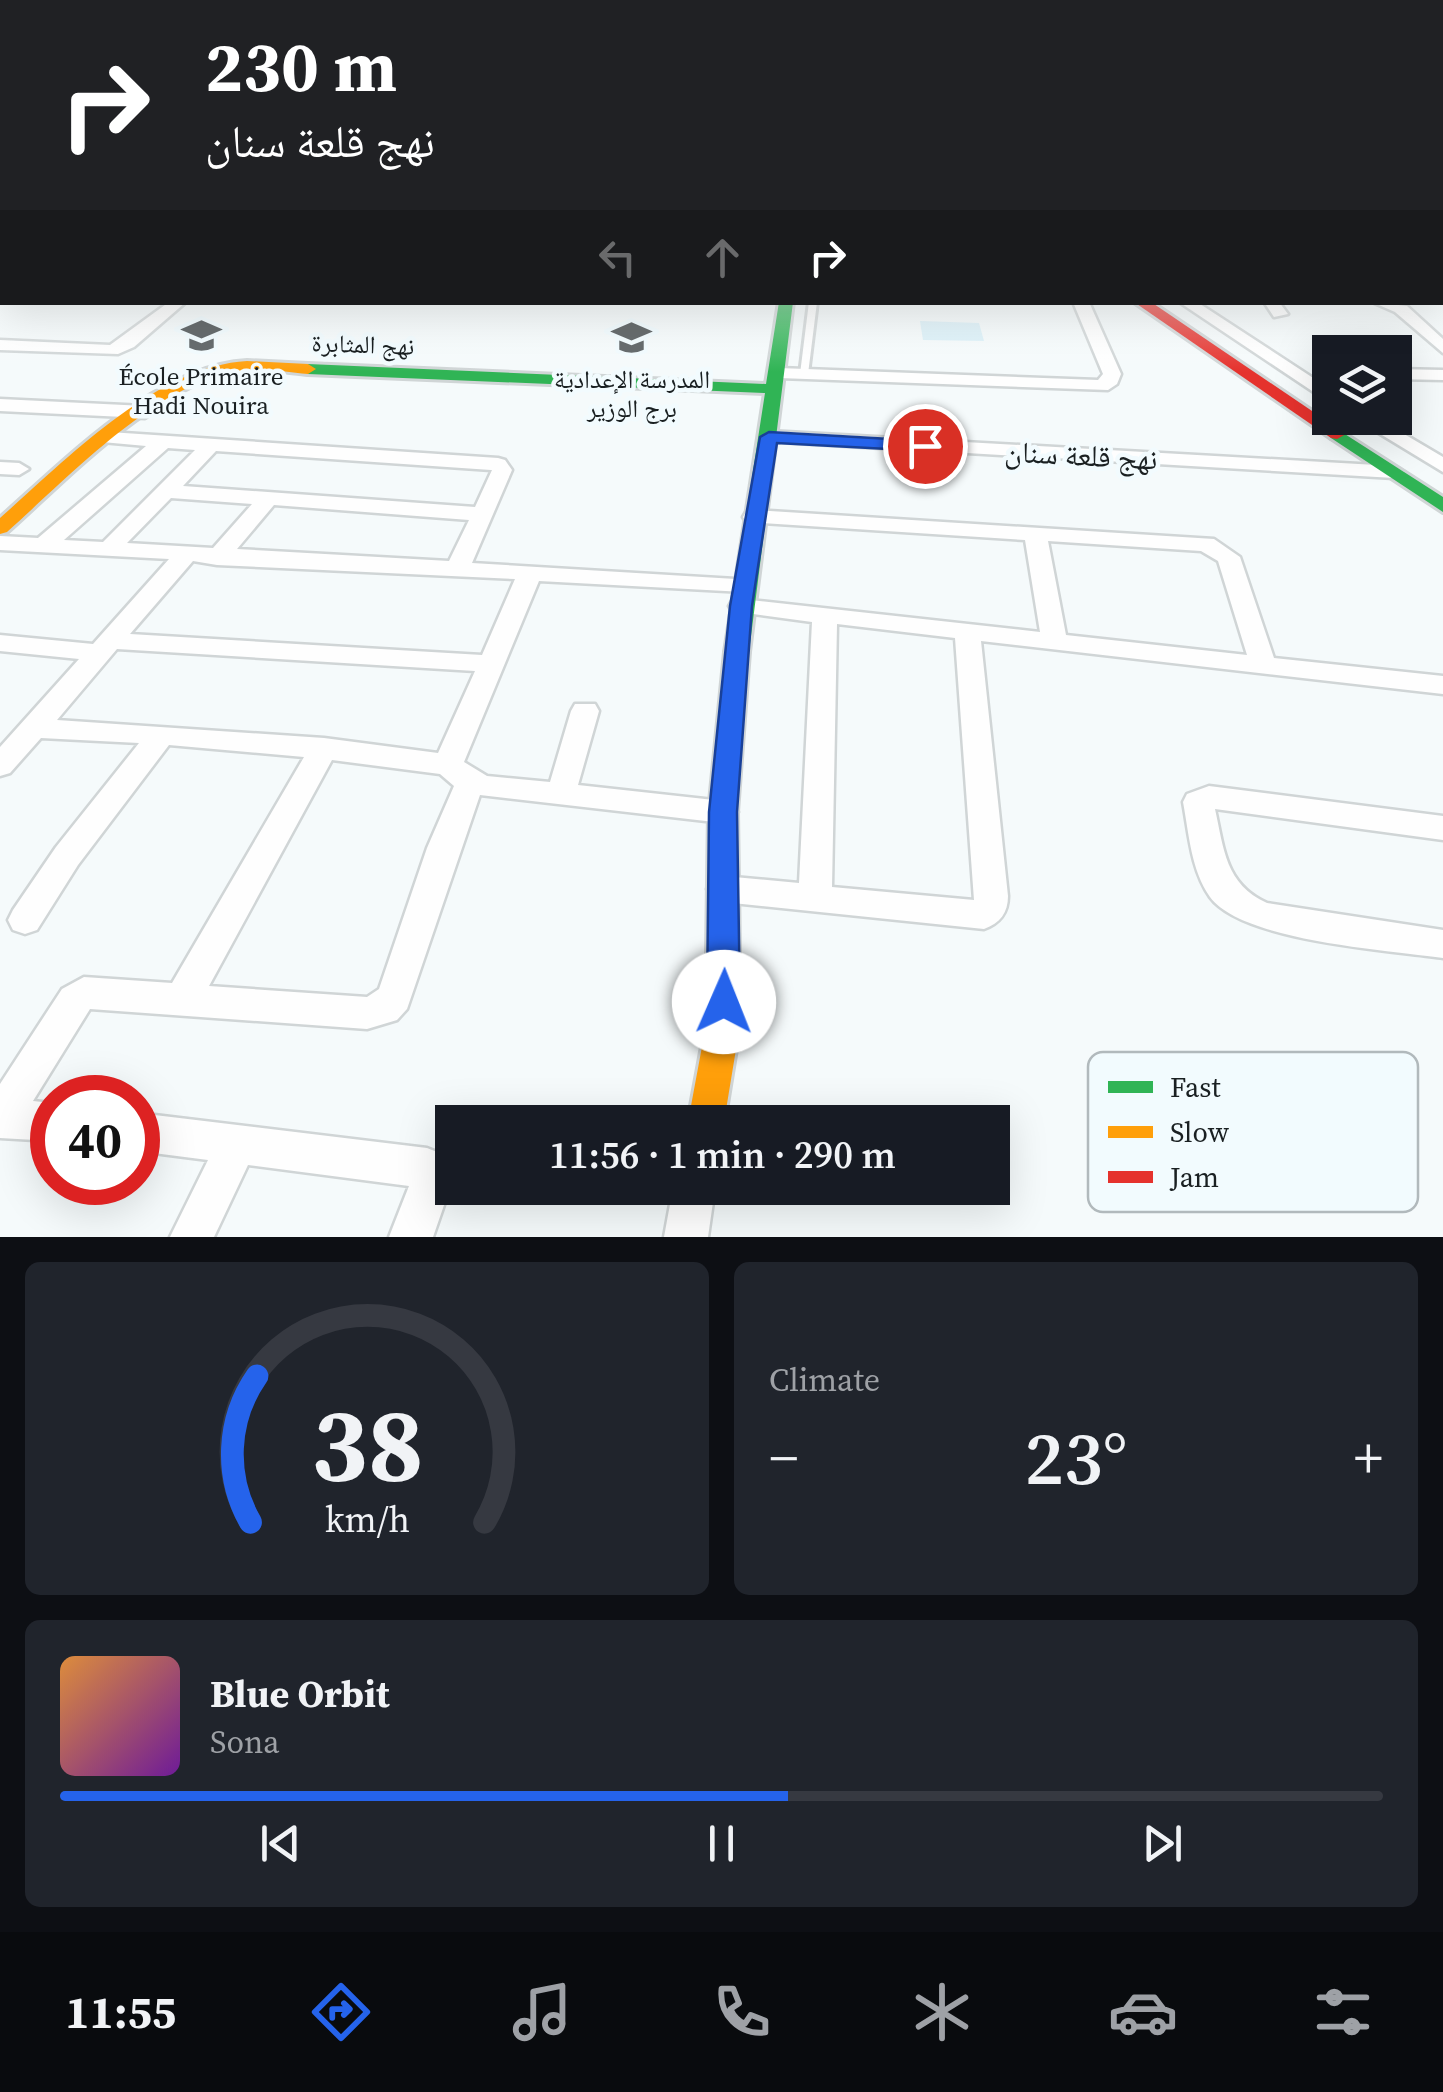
<!DOCTYPE html>
<html lang="en">
<head>
<meta charset="utf-8">
<style>
  body { margin:0; font-family:"Source Serif 4","Noto Naskh Arabic",serif; background:#20242c; color:#f1f3f6; height:100vh; display:flex; flex-direction:column; font-size:38px; white-space:nowrap }
  * { box-sizing:border-box; margin:0 }
  p { font-size:32px; color:#9ea1a6 }
  .icon { flex:none; width:55px; height:55px; fill:none; stroke:currentColor; stroke-width:2; stroke-linecap:round; stroke-linejoin:round }
  .map { position:relative; height:1237px; overflow:hidden }
  .side { display:flex; flex-direction:column; gap:25px; padding:25px; background:#0d0f14; flex:1 }
  .side>* { flex:none }
  .top-card { position:absolute; left:0px; top:0px; width:1445px; height:305px; box-shadow:0 10px 40px #0002; background:#202124; color:#fff; overflow:hidden }
  .fabs { position:absolute; left:1312px; top:335px; display:grid; gap:20px }
  .fabs a { display:grid; place-items:center; width:100px; height:100px; border-radius:0px; background:#171b24; box-shadow:0 10px 40px #0002; font-size:50px }
  .speed { position:absolute; left:30px; top:1075px; display:flex; gap:20px; font-size:50px; font-weight:700; text-align:center }
  .speed>* { display:grid; place-content:center; width:130px; height:130px; border-radius:50%; background:#171b24; box-shadow:0 10px 40px #0002; line-height:1 }
  .speed .limit { border:15px solid #d22; background:#fff; color:#111 }
  .pin { position:absolute; display:grid; place-items:center; width:85px; height:85px; color:#fff; margin:-42px; border:5px solid #fff; border-radius:50%; box-shadow:0 2px 10px #0007 }
  .me { position:absolute; width:110px; margin:-55px; rotate:1deg; stroke-linejoin:round; filter:drop-shadow(0 0 8px #0008) }
  .turn { display:flex; align-items:center; gap:35px; height:210px; padding:0 40px; font-size:45px }
  .turn .icon { width:130px; height:130px; stroke-width:2.5 }
  .turn b { display:block; font-size:70px; line-height:85px }
  .lanes { display:flex; align-items:center; height:95px; padding:0 40px; background:#0003; justify-content:center; gap:50px; direction:ltr }
  .lanes .off { opacity:.35 }
  .big { font-size:75px; font-weight:600; line-height:1.1 }
  .side .widget { flex:1; display:flex; flex-direction:column; justify-content:center; gap:15px; min-width:0; padding:0 35px; border-radius:15px; background:#20242c }
  .side .dial { align-items:center; gap:0 }
  .dial svg { height:260px; overflow:visible; fill:none; stroke:#363941; stroke-width:7; stroke-linecap:round; text-anchor:middle }
  .dial text { fill:#f1f3f6; stroke:none }
  .song { display:flex; align-items:center; gap:30px }
  .cover { width:120px; height:120px; border-radius:15px; background:linear-gradient(135deg,hsl(30 70% 55%),hsl(280 70% 35%)) }
  .played { height:10px; border-radius:5px; background:linear-gradient(90deg,#2563eb 55%,#363941 55%) }
  .keys { display:flex; justify-content:space-around; direction:ltr }
  .heat { display:flex; justify-content:space-between; align-items:center; font-size:55px; direction:ltr }
  .side .tiles { flex:1; display:grid; gap:25px; grid-template-columns:1fr 1fr }
  .widget:last-child { grid-column:span 2 }
  .trip { position:absolute; left:435px; top:1105px; width:575px; height:100px; border-radius:0px; background:#171b24; box-shadow:0 10px 40px #0002; font-weight:600; line-height:100px; text-align:center }
  .dock { display:flex; height:160px; justify-content:space-around; align-items:center; background:#090b0e; color:#9ea1a6 }
  .dock .icon { width:70px; height:70px }
  .dock .on { color:#2563eb }
  .dock b { font-size:45px; color:#f1f3f6 }
  .map>svg:first-child { display:block }
  .green { fill:#daf0f8 }
  .lines { fill:none; stroke-linecap:round; stroke-linejoin:round }
  .lane-casing { stroke:#d0d5d6; stroke-width:6 }
  .street-casing { stroke:#d0d5d6; stroke-width:5 }
  .fast-casing { stroke:#d0d5d6; stroke-width:6 }
  .slow-casing { stroke:#d0d5d6; stroke-width:6 }
  .jam-casing { stroke:#d0d5d6; stroke-width:6 }
  .lane { fill:#fefefe; fill-rule:evenodd }
  .street { fill:#fefefe; fill-rule:evenodd }
  .fast { fill:#30b455; fill-rule:evenodd }
  .slow { fill:#ff9f0a; fill-rule:evenodd }
  .jam { fill:#e5322d; fill-rule:evenodd }
  .route { fill:#2563eb; stroke:#184099; stroke-width:2.5 }
  .labels { text-anchor:middle; dominant-baseline:central; stroke-width:9; stroke-linejoin:round; paint-order:stroke }
  .far-street-label { font-size:25px; fill:#1a2022; stroke:#f2fbfe }
  .far-poi-label { font-size:25px; fill:#1a2022; stroke:#f2fbfe }
  .street-label { font-size:30px; fill:#1a2022; stroke:#f2fbfe }
  .key { fill:#f2fbfe; stroke:#b1b9bc; stroke-width:2.5 }
  .key-label { font-size:28px; fill:#1a2022 }
</style>
</head>
<body>
<div class="map">
<svg width="1443" height="1237" viewBox="0 0 1443 1237">
  <rect width="100%" height="100%" fill="#f5fafb"/>
  <path class="green" d="M920 321 979 323 984 341 923 340Z"/>
  <g class="lines">
    <defs>
      <path id="lane" d="M809 302H817L808 374 804 377 800 374Z"/>
      <path id="street" d="M1442 205H1443V213H1442Z
        M1442 264H1443V272H1442Z
        M169 302H186L134 347 118 354 0 350V340L110 345Z
        M1073 302H1089L1121 374 1117 384 1108 390 779 378 770 373 779 368 1098 380 1103 374Z
        M1179 302H1197L1330 389V403Z
        M1264 302H1279L1288 314 1274 317Z
        M1372 302 1407 306 1443 339V353L1395 312Z
        M1395 369 1443 370V380L1395 379Z
        M0 399 145 406 154 412 145 418 0 411Z
        M1354 418H1377L1443 457V472Z
        M769 431 1394 466 1404 472 1394 478 762 441 759 437Z
        M109 432 498 458 505 460 512 470 472 563 752 580 756 585 744 592 539 581 464 762 487 776 550 782 571 711 575 704H595L599 711 578 785 723 801 734 804 738 812 734 820 723 823 480 795 407 1009 397 1020 367 1029 90 1009 33 1101 52 1103V1141L0 1138V1084L62 989 84 977 172 983 304 757 169 745 78 865 37 930 25 934 13 930 8 920 13 910 56 847 139 743 41 738 10 773 0 776V747L79 659 0 651V635L93 644 169 559 0 550V536L38 538 146 446 102 442 99 438ZM168 448 195 450 103 542 64 540ZM216 451 491 470H492L475 507 183 486ZM171 498 252 504 213 548 127 543ZM274 505 469 520 449 561 237 549ZM193 561 217 565 515 579 482 655 130 634ZM117 649 475 671 438 753 324 738 57 720ZM332 760 440 774 454 786 427 848 379 989 367 997 209 986Z
        M0 462 19 463 29 469 19 475 0 474Z
        M754 510 1214 539 1240 557 1274 658 1443 676V694L981 641 1008 896C1008 913 1000 923 984 929L723 902 711 898 707 889 711 880 723 876 799 883 812 622 732 611 729 606 732 601 741 599 1040 632 1025 540 746 522 743 517 746 512ZM1048 541 1201 551 1218 561 1247 655 1066 635ZM837 624 955 638 974 900 832 887Z
        M1209 786 1443 816V840L1215 809C1224 849 1225 884 1267 903L1443 930V958C1388 950 1242 941 1210 897 1191 870 1189 834 1183 802L1187 794Z
        M138 1113 427 1148 442 1154 452 1182 433 1237H389L409 1186 248 1165 214 1237H170L208 1160 138 1151Z
        M673 1188H715L708 1237H664Z"/>
      <path id="fast" d="M779 302H793L749 652 737 659 725 652 765 393 308 374 300 369 308 364 766 384Z
        M1337 429 1443 497V512L1331 438 1328 434Z"/>
      <path id="slow" d="M247 361 308 364 316 369 308 374C286 372 261 367 239 371 155 384 68 478 7 532L0 534V518C66 460 156 366 247 361Z
        M737 645 749 652 737 812 740 1025 724 1122H688L706 1025 709 812 725 652Z"/>
      <path id="jam" d="M1134 302H1151L1346 434 1337 439 1331 438Z"/>
    </defs>
    <use href="#lane" class="lane-casing"/>
    <use href="#street" class="street-casing"/>
    <use href="#fast" class="fast-casing"/>
    <use href="#slow" class="slow-casing"/>
    <use href="#jam" class="jam-casing"/>
    <use href="#lane" class="lane"/>
    <use href="#street" class="street"/>
    <use href="#fast" class="fast"/>
    <use href="#slow" class="slow"/>
    <use href="#jam" class="jam"/>
  </g>
  <linearGradient id="sky" x2="0" y2="1"><stop stop-color="#93c0e4"/><stop offset="0.53" stop-color="#fafdfd"/><stop offset="1" stop-color="#fafdfd" stop-opacity="0"/></linearGradient>
  <rect width="1443" height="372" fill="url(#sky)"/>
  <path class="route" d="M769 432 925 441 934 446 925 451 777 443 752 606 737 812 740 1002 735 1012 724 1016 712 1012 707 1002 709 812 730 606 760 437Z"/>
  <defs>
    <symbol id="school-bare" viewBox="-9 -9 18 18"><path d="M0-5L7-2L0 1L-7-2ZM-4 1L0 2.5L4 1V4Q0 6-4 4Z" fill="#676c6e" stroke="#f2fbfe" stroke-width="2.5" paint-order="stroke"/></symbol>
  </defs>
  <g fill-rule="evenodd">
    <use href="#school-bare" x="174" y="308" width="55" height="55"/>
    <use href="#school-bare" x="604" y="310" width="55" height="55"/>
  </g>
  <g class="labels">
    <g class="far-street-label">
      <text transform="translate(363 344) rotate(2)">نهج المثابرة</text>
    </g>
    <g class="far-poi-label">
      <text x="201" y="376">École Primaire<tspan x="201" dy="29">Hadi Nouira</tspan></text>
      <text x="632" y="379">المدرسة الإعدادية<tspan x="632" dy="29">برج الوزير</tspan></text>
    </g>
    <g class="street-label">
      <text transform="translate(1081 455) rotate(3)">نهج قلعة سنان</text>
    </g>
  </g>
  <rect x="1088" y="1052" width="330" height="160" rx="15" class="key"/>
  <rect x="1108" y="1081" width="45" height="12" fill="#30b455"/>
  <rect x="1108" y="1126" width="45" height="12" fill="#ff9f0a"/>
  <rect x="1108" y="1171" width="45" height="12" fill="#e5322d"/>
  <g class="key-label">
    <text x="1170" y="1097">Fast</text>
    <text x="1170" y="1142">Slow</text>
    <text x="1170" y="1187">Jam</text>
  </g>
</svg>
<div class="fabs">
<a><svg class="icon" aria-label="layers" viewBox="0 0 24 24"><path d="M12 4l9 5-9 5-9-5zM3 14l9 5 9-5"/></svg></a>
</div>
<div class="speed"><div class="limit">40</div></div>
<div class="pin" style="left:925px;top:446px;background:#d93025"><svg class="icon" aria-label="arrive" viewBox="0 0 24 24"><path d="M6 21V4h12l-3 4 3 4H6"/></svg></div>
<svg class="me" style="left:724px;top:1002px" viewBox="-20 -20 40 40"><circle r="19" fill="#fff"/><path d="M0-13L10 11 0 6-10 11z" fill="#2563eb"/></svg>
<div class="trip">11:56 · 1 min · 290 m</div>
<div class="top-card">
<div class="turn"><svg class="icon" aria-label="right" viewBox="0 0 24 24"><path d="M7 20v-9h11M14 6l5 5-5 5"/></svg><div><b>230 m</b>نهج قلعة سنان</div></div>
<div class="lanes"><svg class="icon off" aria-label="left" viewBox="0 0 24 24"><path d="M17 20v-9H6M10 6l-5 5 5 5"/></svg><svg class="icon off" aria-label="ahead" viewBox="0 0 24 24"><path d="M12 20V5M6 11l6-6 6 6"/></svg><svg class="icon" aria-label="right" viewBox="0 0 24 24"><path d="M7 20v-9h11M14 6l5 5-5 5"/></svg></div>
</div>
</div>
<section class="side">
<div class="tiles">
<div class="widget dial"><svg viewBox="0 0 100 80">
<path d="M14 69A42 42 0 1 1 86 69"/>
<path d="M14 69A42 42 0 0 1 16 24" stroke="#2563eb"/>
<text x="50" y="56" font-size="32" font-weight="700">38</text>
<text x="50" y="72" font-size="11">km/h</text>
</svg></div>
<div class="widget"><p>Climate</p>
<div class="heat"><a>−</a><b class="big">23°</b><a>+</a></div>
</div>
<div class="widget">
<div class="song"><i class="cover"></i><div><b>Blue Orbit</b><p>Sona</p></div></div>
<div class="played"></div>
<div class="keys"><svg class="icon" aria-label="previous" viewBox="0 0 24 24"><path d="M18 5L8 12l10 7zM5 5v14"/></svg><svg class="icon" aria-label="pause" viewBox="0 0 24 24"><path d="M8 5v14M16 5v14"/></svg><svg class="icon" aria-label="next" viewBox="0 0 24 24"><path d="M6 5l10 7-10 7zM19 5v14"/></svg></div>
</div>
</div>
</section>
<nav class="dock">
<b>11:55</b>
<svg class="icon on" aria-label="directions" viewBox="0 0 24 24"><path d="M12 3l9 9-9 9-9-9zM9 14v-3h6M13 9l2 2-2 2"/></svg>
<svg class="icon" aria-label="music" viewBox="0 0 24 24"><path d="M9 18V5l10-2v13"/><circle cx="6" cy="18" r="3"/><circle cx="16" cy="16" r="3"/></svg>
<svg class="icon" aria-label="phone" viewBox="0 0 24 24"><path d="M5 4h4l2 5-3 2q2 4 5 5l2-3 5 2v4C11 20 4 13 5 4z"/></svg>
<svg class="icon" aria-label="climate" viewBox="0 0 24 24"><path d="M12 3v18M4 7l16 10M4 17L20 7"/></svg>
<svg class="icon" aria-label="car" viewBox="0 0 24 24"><path d="M5 17H2v-5l4-1 3-4h7l3 4 3 1v5h-3M9 17h6M6 11h13"/><circle cx="7" cy="17" r="2"/><circle cx="17" cy="17" r="2"/></svg>
<svg class="icon" aria-label="filters" viewBox="0 0 24 24"><path d="M4 7h16M4 17h16"/><circle cx="9" cy="7" r="2"/><circle cx="15" cy="17" r="2"/></svg>
</nav>
</body>
</html>
